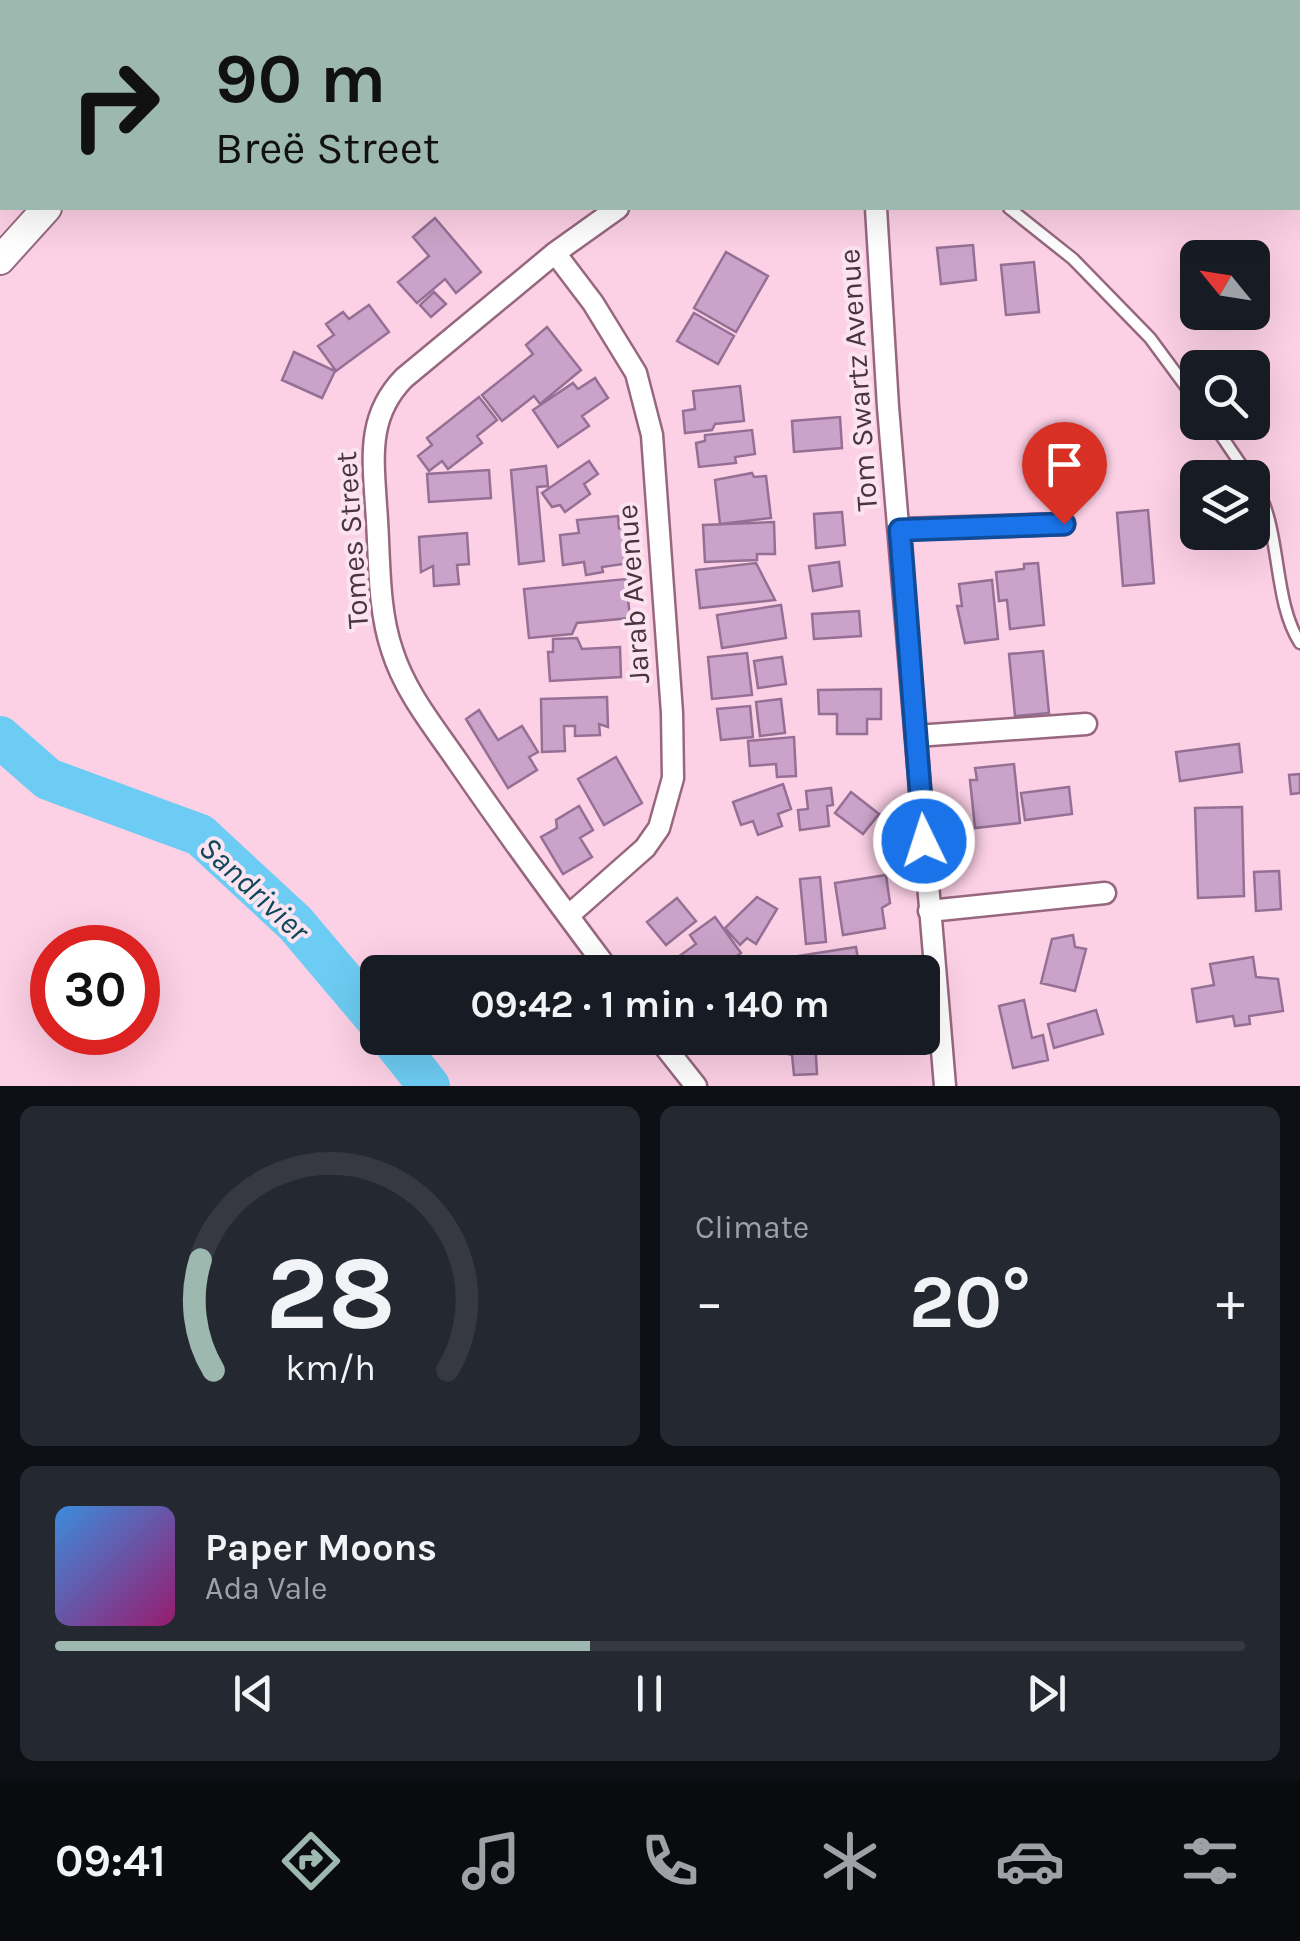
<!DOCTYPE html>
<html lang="en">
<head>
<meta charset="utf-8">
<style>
  body { margin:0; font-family:Karla,sans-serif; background:#242831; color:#f1f3f6; height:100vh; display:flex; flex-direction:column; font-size:38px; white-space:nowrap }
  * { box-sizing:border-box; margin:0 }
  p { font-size:32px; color:#9ea1a6 }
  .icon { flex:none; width:55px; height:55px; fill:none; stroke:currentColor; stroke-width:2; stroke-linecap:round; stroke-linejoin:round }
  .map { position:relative; height:1086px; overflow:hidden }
  .sheet { display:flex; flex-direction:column; gap:20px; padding:20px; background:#0d0f14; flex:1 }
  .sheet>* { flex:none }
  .top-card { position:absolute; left:0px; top:0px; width:1300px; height:210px; box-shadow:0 10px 40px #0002; background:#9cb8af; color:#111; overflow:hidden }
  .needle { width:65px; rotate:300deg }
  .fabs { position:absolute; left:1180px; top:240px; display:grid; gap:20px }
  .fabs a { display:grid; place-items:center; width:90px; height:90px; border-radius:15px; background:#171b24; box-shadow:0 10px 40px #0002; font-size:50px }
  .speed { position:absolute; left:30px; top:925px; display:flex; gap:20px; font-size:50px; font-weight:700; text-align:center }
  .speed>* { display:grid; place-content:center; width:130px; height:130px; border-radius:50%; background:#171b24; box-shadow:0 10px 40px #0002; line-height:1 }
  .speed .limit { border:15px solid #d22; background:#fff; color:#111 }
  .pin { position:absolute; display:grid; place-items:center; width:85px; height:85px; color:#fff; margin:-102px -42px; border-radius:50% 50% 50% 0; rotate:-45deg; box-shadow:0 0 10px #0007 }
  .pin .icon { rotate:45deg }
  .me { position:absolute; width:110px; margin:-55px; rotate:356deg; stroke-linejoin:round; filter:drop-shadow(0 0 8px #0008) }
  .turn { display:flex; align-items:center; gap:35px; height:210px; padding:0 50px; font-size:45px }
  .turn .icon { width:130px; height:130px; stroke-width:2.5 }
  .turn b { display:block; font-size:70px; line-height:85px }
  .big { font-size:75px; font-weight:700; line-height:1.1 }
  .sheet .tile { flex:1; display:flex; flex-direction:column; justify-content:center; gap:15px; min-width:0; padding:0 35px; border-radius:15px; background:#242831 }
  .sheet .dial { align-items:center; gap:0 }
  .dial svg { height:260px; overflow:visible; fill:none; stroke:#363941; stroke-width:7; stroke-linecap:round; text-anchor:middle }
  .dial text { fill:#f1f3f6; stroke:none }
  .song { display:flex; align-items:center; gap:30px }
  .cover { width:120px; height:120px; border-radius:15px; background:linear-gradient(135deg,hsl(210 70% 55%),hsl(320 70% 35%)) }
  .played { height:10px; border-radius:5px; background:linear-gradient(90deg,#9cb8af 45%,#363941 45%) }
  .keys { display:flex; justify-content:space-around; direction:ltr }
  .heat { display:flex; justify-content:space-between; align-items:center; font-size:55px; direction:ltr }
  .sheet .tiles { flex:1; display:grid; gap:20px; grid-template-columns:1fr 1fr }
  .tile:last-child { grid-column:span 2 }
  .trip { position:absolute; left:360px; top:955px; width:580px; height:100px; border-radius:15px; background:#171b24; box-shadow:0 10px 40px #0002; font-weight:700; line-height:100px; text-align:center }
  .tab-bar { display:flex; height:160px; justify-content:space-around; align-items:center; background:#090b0e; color:#9ea1a6 }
  .tab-bar .icon { width:70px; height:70px }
  .tab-bar .active { color:#9cb8af }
  .tab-bar b { font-size:45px; color:#f1f3f6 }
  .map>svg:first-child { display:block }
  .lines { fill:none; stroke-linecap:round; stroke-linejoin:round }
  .river { stroke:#6dccf3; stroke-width:42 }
  .building { fill:#cba3ca; stroke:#957094; stroke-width:2.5 }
  .lane-casing { stroke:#976780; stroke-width:15 }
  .street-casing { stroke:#976780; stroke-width:25 }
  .secondary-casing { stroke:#976780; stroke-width:32 }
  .lane { stroke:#fff; stroke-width:10 }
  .street { stroke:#fff; stroke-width:20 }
  .secondary { stroke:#fff; stroke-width:28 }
  .route-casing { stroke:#114b97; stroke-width:25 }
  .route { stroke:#1a73e8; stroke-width:18 }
  .labels { text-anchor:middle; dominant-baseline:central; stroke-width:8; stroke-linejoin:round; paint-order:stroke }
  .street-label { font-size:30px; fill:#4a343f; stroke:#fbe4ef }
  .water-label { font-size:32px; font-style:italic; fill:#10475b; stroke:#fbe4ef }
</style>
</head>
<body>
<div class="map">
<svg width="1300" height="1086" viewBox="0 0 1300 1086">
  <rect width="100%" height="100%" fill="#fcd0e5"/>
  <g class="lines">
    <path class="river" d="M0 737 48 779 200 835 295 923 378 1021
      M391 1038 429 1086"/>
  </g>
  <path class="building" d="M435 218 481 272 456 293 445 279 417 303 398 282 429 256 413 237Z
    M973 245 976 280 941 284 937 248Z
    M726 252 768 276 736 332 694 308Z
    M1034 262 1039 312 1006 315 1001 265Z
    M434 292 446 304 431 317 420 305Z
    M369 305 389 332 336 371 318 346 334 335 326 324 343 312 349 319Z
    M694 313 734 336 718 364 677 341Z
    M547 327 581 370 540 404 534 396 502 421 482 395 533 354 526 345Z
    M294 352 335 371 322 398 282 380Z
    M595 378 608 398 582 416 589 426 558 447 533 410 573 383 578 389Z
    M740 386 744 421 715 424 712 430 685 433 683 411 695 409 693 391Z
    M479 397 497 420 477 436 482 443 448 469 442 461 429 471 418 456 432 445 427 438Z
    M840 417 842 448 794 452 792 421Z
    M752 430 755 454 735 457 736 463 699 467 696 443 705 441V435Z
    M589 461 598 474 584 484 590 494 565 512 560 505 552 507 542 493Z
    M546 466 548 486 537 487 544 561 519 564 511 470Z
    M489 470 491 498 429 502 427 474Z
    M752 473 754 477 766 476 771 518 720 524 715 480Z
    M1148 510 1154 583 1123 586 1117 513Z
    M842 512 845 545 816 548 814 514Z
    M618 516 619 528 626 527 630 563 602 567 603 572 586 575 584 562 563 565 560 535 579 533 577 520Z
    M774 522 775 554H757V560L705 562 703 525Z
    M467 533 469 564 457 565 459 584 434 586 433 566 421 572 419 537Z
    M839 562 842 586 813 591 809 566Z
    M756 563 775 600 700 608 696 570Z
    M1038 563 1044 625 1010 629 1007 600 999 601 996 572 1024 569V564Z
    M626 579 630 618 577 623 572 634 529 638 524 589Z
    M992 580 998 639 965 643 957 606H962L959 584Z
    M781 605 786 638 722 648 717 615Z
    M859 611 861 636 814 639 812 614Z
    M577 638 582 649 620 647 621 677 550 681 548 652H553V639Z
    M1043 651 1049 713 1015 716 1009 654Z
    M747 653 752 695 712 699 708 657Z
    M782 657 786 684 758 688 754 661Z
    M881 689V719H867V734H837V714H819L818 690Z
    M607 697 608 727 599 724 600 735 575 736V726H564L565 751 542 752 541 699Z
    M781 699 785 733 760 736 756 702Z
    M750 706 753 737 721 740 717 709Z
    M479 710 498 740 522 726 538 752 529 757 537 770 508 788 466 719Z
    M794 737 796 776 777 777 776 764 750 766 748 741Z
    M1239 744 1242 772 1180 781 1176 752Z
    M616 757 642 803 604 825 578 779Z
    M1014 764 1020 823 975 828 970 780H977L975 768Z
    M1300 774V793L1291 794 1289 775Z
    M783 784 791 809 778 814 782 826 758 835 753 821 741 825 733 802Z
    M1069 787 1072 814 1025 820 1021 793Z
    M831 788 833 805 827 806 829 826 800 830 798 810 808 809 806 791Z
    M851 792 879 814 863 834 835 813Z
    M579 806 593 830 580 838 592 857 563 874 541 837 557 828 556 820Z
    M1242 807 1244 896 1198 898 1195 808Z
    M1279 871 1281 909 1256 911 1254 872Z
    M886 875 890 903 882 908 885 928 843 935 835 883Z
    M820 877 826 942 806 944 800 879Z
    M757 897 777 909 756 944 747 938 740 945 725 928Z
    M677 898 696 921 666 945 647 922Z
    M715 917 741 953 714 972H674L684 965 678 957 696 944 690 935Z
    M1073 935 1075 947 1086 949 1075 991 1041 983 1052 939Z
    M856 947 860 972H800L798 956Z
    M1253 957 1256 977 1278 979 1283 1011 1249 1016 1250 1024 1235 1026 1233 1016 1197 1022 1192 989 1214 985 1210 964Z
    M1024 1000 1032 1038 1043 1035 1048 1060 1013 1068 999 1006Z
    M1096 1010 1103 1034 1054 1048 1048 1024Z
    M780 1038H815L817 1074 794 1075 792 1055 781 1052Z"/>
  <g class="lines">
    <defs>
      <path id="lane" d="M1009 208 1073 259 1150 338 1198 403
        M1212 422 1250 478
        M1252 481C1283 525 1271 598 1300 643"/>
      <path id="street" d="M982 2 985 0
        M876 208 888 407 945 1086
        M555 253 593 303 636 373 652 435 672 713 673 778 659 828 645 848 568 916
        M900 529 1064 524
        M916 736 1086 724
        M929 911 1105 893
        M610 972C558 903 507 833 458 762 434 727 405 692 392 650 377 606 380 553 376 506 373 457 367 416 404 378L555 253 618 208
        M658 1038 696 1086"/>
      <path id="secondary" d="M274 2 277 0
        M0 260 47 208"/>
    </defs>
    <use href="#lane" class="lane-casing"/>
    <use href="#street" class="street-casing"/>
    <use href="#secondary" class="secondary-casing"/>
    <use href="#lane" class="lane"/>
    <use href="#street" class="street"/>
    <use href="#secondary" class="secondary"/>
  </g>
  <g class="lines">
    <defs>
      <path id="route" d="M924 841 900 530 1064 524"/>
    </defs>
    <use href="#route" class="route-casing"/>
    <use href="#route" class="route"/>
  </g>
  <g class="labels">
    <g class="street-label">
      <text transform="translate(858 380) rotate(-94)">Tom Swartz Avenue</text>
      <text transform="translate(352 540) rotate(-94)">Tomes Street</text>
      <text transform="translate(633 594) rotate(-94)">Jarab Avenue</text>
    </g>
    <g class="water-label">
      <text transform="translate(254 889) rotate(43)">Sandrivier</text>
    </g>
  </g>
</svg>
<div class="fabs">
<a><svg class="needle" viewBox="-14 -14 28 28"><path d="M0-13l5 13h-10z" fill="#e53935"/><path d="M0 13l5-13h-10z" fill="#9ea1a6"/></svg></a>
<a><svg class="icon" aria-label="search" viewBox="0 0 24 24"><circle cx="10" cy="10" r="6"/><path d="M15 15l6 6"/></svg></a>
<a><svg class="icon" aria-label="layers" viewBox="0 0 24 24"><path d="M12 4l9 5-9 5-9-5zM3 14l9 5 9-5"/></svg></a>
</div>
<div class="speed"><div class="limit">30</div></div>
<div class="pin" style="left:1064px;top:524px;background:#d93025"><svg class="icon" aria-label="arrive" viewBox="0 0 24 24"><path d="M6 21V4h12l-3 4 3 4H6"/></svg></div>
<svg class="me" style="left:924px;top:841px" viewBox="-20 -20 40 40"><circle r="17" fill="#1a73e8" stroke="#fff" stroke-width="3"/><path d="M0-11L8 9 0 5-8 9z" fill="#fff"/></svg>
<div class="trip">09:42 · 1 min · 140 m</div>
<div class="top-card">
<div class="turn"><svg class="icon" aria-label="right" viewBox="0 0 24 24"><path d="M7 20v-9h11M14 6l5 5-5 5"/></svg><div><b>90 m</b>Breë Street</div></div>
</div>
</div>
<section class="sheet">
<div class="tiles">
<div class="tile dial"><svg viewBox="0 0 100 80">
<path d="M14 69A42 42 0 1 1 86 69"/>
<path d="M14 69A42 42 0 0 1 10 35" stroke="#9cb8af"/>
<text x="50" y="56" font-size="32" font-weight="700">28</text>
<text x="50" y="72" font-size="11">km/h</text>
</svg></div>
<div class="tile"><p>Climate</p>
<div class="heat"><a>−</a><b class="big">20°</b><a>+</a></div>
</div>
<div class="tile">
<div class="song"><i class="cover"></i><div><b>Paper Moons</b><p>Ada Vale</p></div></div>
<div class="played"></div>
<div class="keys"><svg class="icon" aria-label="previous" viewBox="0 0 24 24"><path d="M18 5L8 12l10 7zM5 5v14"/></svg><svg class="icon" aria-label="pause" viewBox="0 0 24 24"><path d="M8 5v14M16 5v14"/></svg><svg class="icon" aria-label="next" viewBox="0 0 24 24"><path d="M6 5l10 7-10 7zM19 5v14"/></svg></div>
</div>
</div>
</section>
<nav class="tab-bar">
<b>09:41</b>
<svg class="icon active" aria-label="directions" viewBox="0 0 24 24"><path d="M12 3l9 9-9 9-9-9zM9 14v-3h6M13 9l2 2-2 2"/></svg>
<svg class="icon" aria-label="music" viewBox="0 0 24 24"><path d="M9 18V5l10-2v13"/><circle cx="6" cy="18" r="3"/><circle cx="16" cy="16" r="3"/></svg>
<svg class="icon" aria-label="phone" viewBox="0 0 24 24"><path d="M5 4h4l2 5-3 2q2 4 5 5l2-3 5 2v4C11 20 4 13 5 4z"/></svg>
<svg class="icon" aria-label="climate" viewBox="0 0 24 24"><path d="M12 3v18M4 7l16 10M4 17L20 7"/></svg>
<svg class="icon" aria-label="car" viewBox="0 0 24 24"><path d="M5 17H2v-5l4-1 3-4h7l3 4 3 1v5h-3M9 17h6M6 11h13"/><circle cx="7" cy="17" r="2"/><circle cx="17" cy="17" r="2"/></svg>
<svg class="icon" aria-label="filters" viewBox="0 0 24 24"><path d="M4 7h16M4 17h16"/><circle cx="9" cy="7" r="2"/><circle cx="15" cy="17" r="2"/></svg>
</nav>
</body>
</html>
